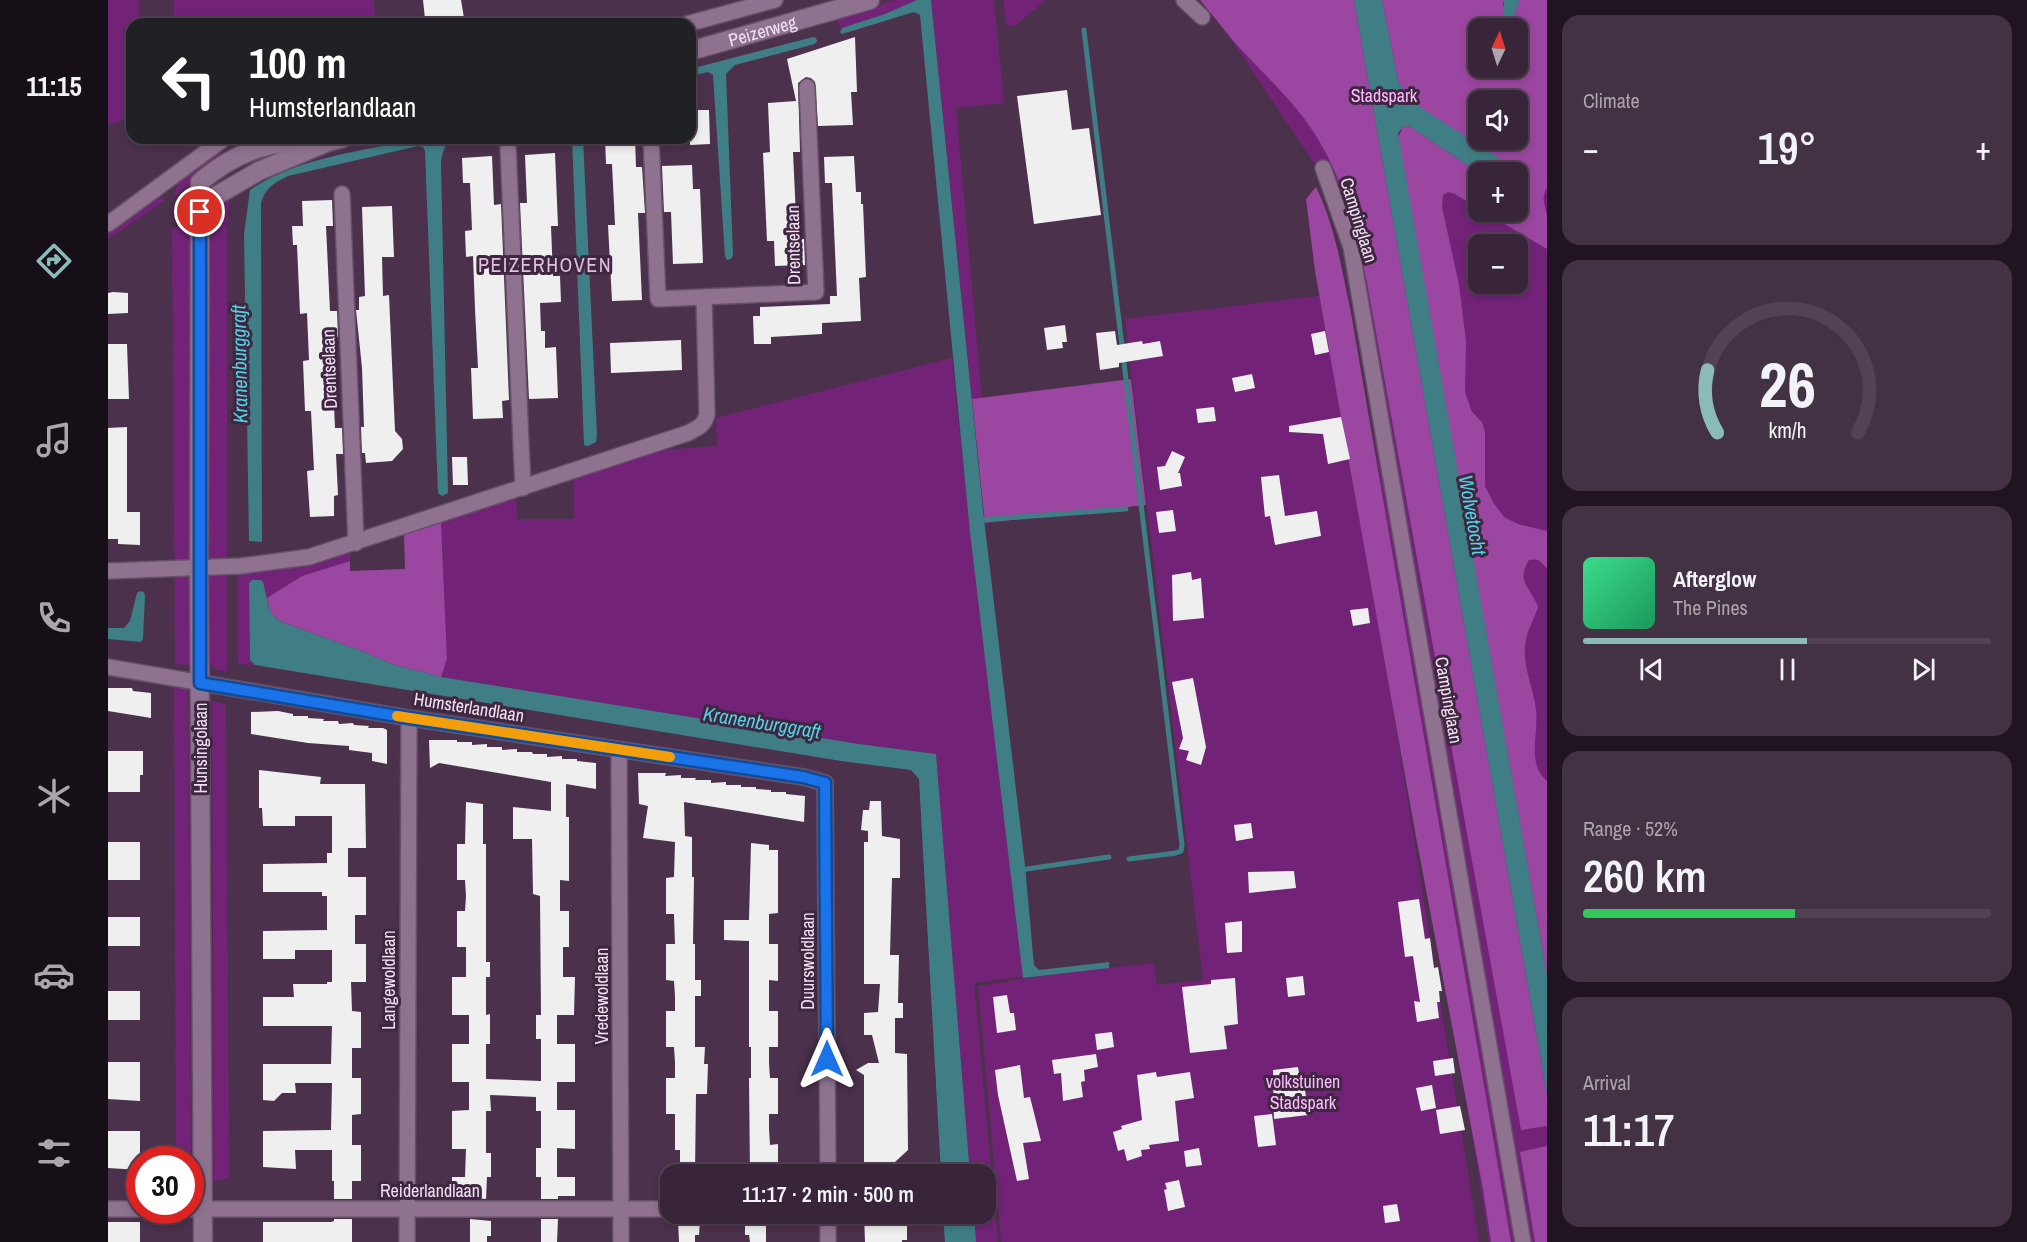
<!DOCTYPE html>
<html lang="en">
<head>
<meta charset="utf-8">
<style>
  body { margin:0; font-family:"Archivo Narrow",sans-serif; background:#433144; color:#f1f3f6; height:100vh; display:flex; flex-direction:column; font-size:22px; white-space:nowrap }
  * { box-sizing:border-box; margin:0 }
  p { font-size:20px; color:#aba5ae }
  .icon { flex:none; width:33px; height:33px; fill:none; stroke:currentColor; stroke-width:2; stroke-linecap:round; stroke-linejoin:round }
  .map { position:relative; flex:1; overflow:hidden }
  .details { display:flex; flex-direction:column; gap:15px; padding:15px; background:#1f141f; width:480px }
  .details>* { flex:none }
  .guide { position:absolute; left:18px; top:18px; width:570px; height:126px; border-radius:18px; box-shadow:0 3px 9px #0003,0 0 0 2px #524253; background:#202124; color:#fff; overflow:hidden }
  .needle { width:39px; rotate:4deg }
  .buttons { position:absolute; left:1360px; top:18px; display:grid; gap:12px }
  .buttons a { display:grid; place-items:center; width:60px; height:60px; border-radius:12px; background:#382539; box-shadow:0 3px 9px #0003,0 0 0 2px #524253; font-size:30px }
  .speed { position:absolute; left:18px; top:1146px; display:flex; gap:12px; font-size:30px; font-weight:700; text-align:center }
  .speed>* { display:grid; place-content:center; width:78px; height:78px; border-radius:50%; background:#382539; box-shadow:0 3px 9px #0003,0 0 0 2px #524253; line-height:1 }
  .speed .limit { border:9px solid #d22; background:#fff; color:#111 }
  .pin { position:absolute; display:grid; place-items:center; width:51px; height:51px; color:#fff; margin:-26px; border:3px solid #fff; border-radius:50%; box-shadow:0 2px 6px #0007 }
  .me { position:absolute; width:66px; margin:-33px; rotate:0deg; stroke-linejoin:round; filter:drop-shadow(0 0 4px #0008) }
  .turn { display:flex; align-items:center; gap:21px; height:126px; padding:0 24px; font-size:27px }
  .turn .icon { width:78px; height:78px; stroke-width:2.5 }
  .turn b { display:block; font-size:42px; line-height:51px }
  .big { font-size:45px; font-weight:600; line-height:1.1 }
  .details .card { flex:1; display:flex; flex-direction:column; justify-content:center; gap:9px; min-width:0; padding:0 21px; border-radius:18px; background:#433144 }
  .details .dial { align-items:center; gap:0 }
  .dial svg { height:156px; overflow:visible; fill:none; stroke:#524253; stroke-width:7; stroke-linecap:round; text-anchor:middle }
  .dial text { fill:#f1f3f6; stroke:none }
  .song { display:flex; align-items:center; gap:18px }
  .cover { width:72px; height:72px; border-radius:9px; background:linear-gradient(135deg,hsl(150 70% 55%),hsl(150 70% 35%)) }
  .played { height:6px; border-radius:3px; background:linear-gradient(90deg,#8bbbb9 55%,#524253 55%) }
  .keys { display:flex; justify-content:space-around; direction:ltr }
  .heat { display:flex; justify-content:space-between; align-items:center; font-size:33px; direction:ltr }
  .charge { height:9px; border-radius:4px; background:linear-gradient(90deg,#34c759 52%,#524253 0) }
  .trip { position:absolute; left:552px; top:1164px; width:336px; height:60px; border-radius:18px; background:#382539; box-shadow:0 3px 9px #0003,0 0 0 2px #524253; font-weight:600; line-height:60px; text-align:center }
  main { display:flex; flex:1; min-height:0 }
  .tabs { display:flex; flex-direction:column; width:108px; justify-content:space-around; align-items:center; background:#160f17; color:#aba5ae }
  .tabs .icon { width:42px; height:42px }
  .tabs .selected { color:#8bbbb9 }
  .tabs b { font-size:27px; color:#f1f3f6 }
  .map>svg:first-child { display:block }
  .green { fill:#722377; fill-rule:evenodd }
  .forest { fill:#9b46a0; fill-rule:evenodd }
  .water { fill:#407e85 }
  .lines { fill:none; stroke-linecap:round; stroke-linejoin:round }
  .stream { stroke:#407e85; stroke-width:5 }
  .building { fill:#efefef }
  .street-casing { stroke:#665067; stroke-width:18 }
  .secondary-casing { stroke:#665067; stroke-width:21 }
  .street { stroke:#8e728f; stroke-width:15 }
  .secondary { stroke:#8e728f; stroke-width:18 }
  .route-casing { stroke:#114b97; stroke-width:15 }
  .route { stroke:#1a73e8; stroke-width:10 }
  .slow { stroke:#f59e0b; stroke-width:10 }
  .labels { text-anchor:middle; dominant-baseline:central; stroke-width:6; stroke-linejoin:round; paint-order:stroke }
  .street-label { font-size:18px; fill:#f1e1f1; stroke:#402741 }
  .park-label { font-size:18px; fill:#fcbbfe; stroke:#402741 }
  .neighbourhood-label { font-size:20px; letter-spacing:1.5px; fill:#dfc0e0; stroke:#402741 }
  .water-label { font-size:20px; font-style:italic; fill:#50d4e2; stroke:#402741 }
</style>
</head>
<body>
<main>
<nav class="tabs">
<b>11:15</b>
<svg class="icon selected" aria-label="directions" viewBox="0 0 24 24"><path d="M12 3l9 9-9 9-9-9zM9 14v-3h6M13 9l2 2-2 2"/></svg>
<svg class="icon" aria-label="music" viewBox="0 0 24 24"><path d="M9 18V5l10-2v13"/><circle cx="6" cy="18" r="3"/><circle cx="16" cy="16" r="3"/></svg>
<svg class="icon" aria-label="phone" viewBox="0 0 24 24"><path d="M5 4h4l2 5-3 2q2 4 5 5l2-3 5 2v4C11 20 4 13 5 4z"/></svg>
<svg class="icon" aria-label="climate" viewBox="0 0 24 24"><path d="M12 3v18M4 7l16 10M4 17L20 7"/></svg>
<svg class="icon" aria-label="car" viewBox="0 0 24 24"><path d="M5 17H2v-5l4-1 3-4h7l3 4 3 1v5h-3M9 17h6M6 11h13"/><circle cx="7" cy="17" r="2"/><circle cx="17" cy="17" r="2"/></svg>
<svg class="icon" aria-label="filters" viewBox="0 0 24 24"><path d="M4 7h16M4 17h16"/><circle cx="9" cy="7" r="2"/><circle cx="15" cy="17" r="2"/></svg>
</nav>
<div class="map">
<svg width="1439" height="1242" viewBox="0 0 1439 1242">
  <rect width="100%" height="100%" fill="#4b314c"/>
  <path class="green" d="M0 0H31L32 24H24V117L0 125Z
    M66 0H266L267 24H66Z
    M785 0H809L777 14 732 29 729 19Z
    M823 0H886L896 103 848 108 874 399H864Z
    M895 0H938L908 25H898Z
    M1097 0H1439V1242H1381L1358 1094 1234 205ZM1371 28H1410V68H1371ZM1371 100H1410V140H1371ZM1371 172H1410V212H1371ZM1371 244H1410V284H1371Z
    M112 153 115 155 65 198 70 183 107 154Z
    M122 193 119 226V671L109 670 102 663V223L109 206Z
    M51 197 55 198 56 201 0 239V233Z
    M82 217V666L67 664 64 230Z
    M1218 295 1371 1242H893L870 986 941 975 1046 963 1049 985 1095 980 1017 319Z
    M844 358C865 564 890 770 919 976L866 983 890 1242H868L866 1214H878V1174H862L828 754 751 744 333 677 339 659 333 523 408 498 409 519H466V477L554 450 609 446 608 418Z
    M242 552V561L194 576 159 598C156 587 157 580 144 580L141 583 142 660 147 665 130 664 129 573 200 564Z
    M66 686 80 688 83 1176V1177L82 1160 68 1159Z
    M104 701 118 705 121 1178 106 1181Z"/>
  <path class="forest" d="M1092 0H1246L1439 1094V1126L1413 1130 1259 283C1247 224 1233 167 1195 117 1175 91 1150 68 1127 43 1115 29 1104 14 1092 0Z
    M1274 0H1396L1395 5 1406 17 1411 0H1439V188C1432 199 1438 206 1439 218 1439 228 1439 238 1439 249L1376 212H1410V172H1387L1391 169 1301 100 1290 81ZM1371 28H1410V68H1371ZM1371 100H1410V140H1371Z
    M1301 126 1371 173V209L1347 194 1340 192 1335 195 1334 207 1351 285 1358 341 1357 392 1364 412 1374 422 1377 432V486L1385 502 1396 517 1410 524 1439 531V569C1433 561 1430 558 1421 560 1407 582 1424 589 1430 607 1426 620 1418 632 1417 646 1415 669 1426 689 1428 710 1431 734 1418 763 1439 781V975L1290 138 1295 127Z
    M1208 187C1227 226 1234 270 1243 313L1403 1242H1383L1375 1189 1308 837 1207 271 1198 199Z
    M1023 379 1038 505 877 523 864 399Z
    M333 523 339 659 333 677 283 664 256 652 171 621 162 612 159 598 194 576 242 561V571L297 569 296 534Z
    M1439 1146V1242H1427L1412 1152Z"/>
  <path class="water" d="M809 0H823L875 510 917 866 926 965 931 970 1001 962V968L915 978 862 532 812 15 806 12 734 34 732 32 734 28 777 14Z
    M1246 0H1274L1290 81 1301 100 1391 158V170L1387 172 1371 173 1301 126 1295 127 1290 133 1439 975V1094Z
    M1396 0H1411L1406 17 1403 20H1398L1396 17Z
    M705 37 708 38 709 41 707 44 627 65 618 74 625 255 623 259 619 260 617 256 605 75 600 72 582 76V69Z
    M310 138H347C336 143 335 151 333 162L340 493 334 496 330 493 317 151 315 147 310 146 180 176C165 184 158 187 153 203L154 542 141 541 136 234 142 190C190 157 254 152 310 138Z
    M464 138H475L489 435 488 442 480 446 476 445Z
    M144 580H152L155 582 162 612 171 621 256 652 283 664 333 677 751 744 828 754 862 1174H833L811 779 803 770 733 761 147 665 142 660 141 583Z
    M32 591 36 592 37 596 35 639 33 642 0 639V628H16L22 621 29 593Z
    M835 1214H866L868 1242H837Z"/>
  <g class="lines">
    <path class="stream" d="M976 30 1074 845 1073 851 1068 853 1021 859
      M77 139 78 138
      M870 520 1018 509
      M912 870 1001 857"/>
  </g>
  <path class="building" d="M315 0H353L356 18H350L351 24H322V18L317 19Z
    M747 37 749 92H743L745 125 710 126 707 82 703 78 698 77 690 83 692 152H685L689 239H696L697 265 667 266 666 241H659L655 153 662 152 660 103 688 101 679 59Z
    M959 90 964 130 981 128 993 215 926 224 909 96Z
    M582 110H601L602 144 582 145Z
    M497 138H527L528 167H534L537 213H530L534 300 504 301 500 225H507L504 164H498Z
    M447 153 450 226H443L445 276H452L453 302 432 303 433 331H437V348L448 347 450 398 421 399 412 203H419L417 155Z
    M384 156 386 205 393 204 401 400 394 401 395 418 365 419 363 368H370L367 309 365 256 358 257 357 231 364 230 362 183H355L354 158Z
    M746 156 748 192H753V204H755L758 277 751 278 753 321 714 323V334L663 337V344H646L645 316H652V307L722 304V296H729L724 183H717L716 157Z
    M584 165 585 189H592L595 263 565 264 563 212H556L554 166Z
    M224 200 225 226H218L222 311H229L230 337H223L227 428H234L235 454H228L230 495 226 496V516L202 517 199 471 206 470 203 411H197L195 361 201 360 199 313 192 314 189 245H185L184 226H195L194 201Z
    M284 206 286 257H274L275 296 281 295 287 431 294 439 295 449 284 461 258 463 257 453H254L253 427H256L254 368 248 310H251V297L257 296 254 207Z
    M5 292 20 293V313L0 314V293Z
    M957 325 959 342H954L955 348 939 350 936 328Z
    M1007 331 1009 345 1034 341 1035 344 1052 341 1055 356 1011 363V367L992 370 988 333Z
    M1217 331 1221 352 1207 355 1203 334Z
    M573 340 574 370 503 373 502 343Z
    M0 344H19L21 399H0Z
    M1144 374 1147 388 1127 392 1124 378Z
    M1106 407 1108 421 1090 423 1088 409Z
    M1233 417 1242 459 1220 464 1215 434 1181 432V426Z
    M19 427V512H32V545L10 544V539H0V428Z
    M1064 451 1077 457 1070 473H1072L1074 486 1052 490 1049 467 1057 466Z
    M344 457H359L360 485H345Z
    M1171 475 1177 516 1209 511 1213 536 1167 545 1162 516 1157 517 1153 477Z
    M1065 510 1068 531 1051 533 1048 512Z
    M1083 572 1084 580 1093 578 1096 618 1065 621 1064 575Z
    M1260 608 1262 623 1245 626 1242 610Z
    M1085 678 1098 747 1093 765 1078 760 1081 751 1071 749 1075 738 1064 682Z
    M0 688H24L25 691 43 693V718L0 711Z
    M170 711 185 714V716H200V718L216 719 215 721H230L231 724 245 723 246 725 261 726 260 728H275L279 730V764L264 761V753L241 750V746L200 743 143 734V712Z
    M321 740H349V742H364V745L379 744V747H394V750L409 749V752H424L425 754H439V757L454 756V759H469V761L488 763V789L458 784V817H461V881L452 880V911H461V947H455V977H467L466 1015H449V1044H467V1082H449V1110H467V1149L449 1148V1177H467V1196H450V1199H433V1177H428V1148H433V1111H428V1097L382 1095 383 1111H378V1153H383V1177H379L378 1199 344 1196V1177H357L358 1149H344V1111L361 1110V1082H344V1044H361V1015H344V977H358V947H349V911H357L358 896 357 880H349V844H357L358 802 375 804V844H378V962H382V977H378V1015L382 1014V1044H378V1079L433 1081V1039H428V1015H433L432 896 425 894 424 839H405V807L443 811V782L331 763 322 768Z
    M0 751H35V775H32V792H0Z
    M151 770 213 777 212 784H257L258 848H240V877H258V915H247V944H258V982H243L244 1011 253 1012V1048H244V1078H253V1114L244 1115V1145H253V1181H244V1199H226V1181H224V1150H187L188 1169 155 1167V1131L223 1130 224 1083H187L188 1093H174L166 1101 155 1100V1064H223L224 1026H155V997H186L185 984H219V982H224V950H187V959H155V931L219 930V896H214V892H155V864L219 863V853H224V816H187V826H155L154 808H151Z
    M530 773H558L557 776 573 775V778H588L587 780H603V783L618 782V785H633V787H648V789L663 790V792H678V794L697 796 696 822 576 802 577 836 584 837V877H586L585 944H587V980H593V996H587V1047H597L596 1064H600L599 1094H588L587 1174H572V1150H567V1114H558V1078H567V1062L566 1047H558V1011H567V996L566 981 558 980V944H567L566 914H558V878L566 877 567 842 535 838 540 806 531 804Z
    M762 801H773L774 836 792 839V878H784L782 955H791L790 1003H795V1018H787V1053L799 1054 800 1150 775 1173 756 1174V1075L748 1070 760 1063H771L764 1035H756V1013L770 1012 772 984H756V842H760V831L753 830 755 810H761Z
    M1143 823 1145 838 1128 841 1126 825Z
    M0 842H32V880H0Z
    M643 843 661 845V850H670V913L661 914V944H670V981L661 980V1011H670V1047H661V1063L662 1078H670V1114H661V1129L662 1145 670 1144V1174H642L641 1078H643V1047H641V941L616 940V920H641Z
    M1186 871 1188 888 1141 893 1140 872Z
    M1311 899 1317 939 1322 938 1326 968 1330 967 1334 991H1331L1332 1002H1329L1331 1018 1309 1022 1306 1001 1312 1002 1305 956 1297 957 1290 902Z
    M0 917H32V946H0Z
    M1134 921V952L1119 953 1117 923Z
    M1195 976 1197 995 1180 997 1178 978Z
    M1127 978 1130 1024 1116 1026 1119 1049 1082 1053 1074 987 1103 984V980Z
    M0 991H32V1020H0Z
    M899 995 902 1013H906L908 1030 889 1033 885 997Z
    M1004 1032 1006 1047 989 1050 987 1034Z
    M988 1054 990 1067 976 1070 977 1081 973 1082 975 1097 955 1101 953 1073 946 1074 944 1060Z
    M1345 1058 1347 1073 1327 1076 1325 1061Z
    M0 1062H32V1101L0 1099Z
    M912 1065 916 1098 922 1097 933 1141 915 1143 921 1179 909 1181 890 1095 887 1070Z
    M1190 1067 1191 1073 1195 1072 1200 1115 1166 1119 1165 1070Z
    M1048 1072 1049 1077 1082 1072 1086 1098 1067 1101 1071 1141 1041 1145 1042 1149 1033 1150 1034 1156 1019 1161 1016 1149 1010 1151 1005 1132 1014 1129 1013 1126 1034 1120 1029 1075Z
    M1324 1085 1328 1108 1313 1111 1308 1088Z
    M1352 1106 1357 1130 1332 1134 1328 1110Z
    M1164 1114 1168 1145 1150 1147 1146 1116Z
    M0 1131H32V1170L0 1168Z
    M1091 1148 1094 1165 1078 1167 1076 1151Z
    M1071 1180 1077 1207 1060 1211 1057 1194 1056 1190 1059 1189 1057 1183Z
    M1289 1204 1292 1221 1277 1223 1275 1206Z
    M756 1214H799V1240H794V1242H757Z
    M226 1219H244V1242H155V1222H223L226 1221Z
    M362 1219 383 1221V1236H379V1242H362Z
    M433 1219H450L449 1242H433Z
    M570 1220H592L591 1235H587V1242H571Z
    M637 1220H658V1242H642L641 1235H637Z
    M0 1222H32V1242H0Z"/>
  <g class="lines">
    <defs>
      <path id="street" d="M1076 0 1094 17
        M579 24 667 0
        M543 138 550 299 708 292 699 87
        M400 147 415 488
        M1215 168 1243 247 1415 1242
        M234 194 248 543
        M0 224 117 138
        M0 571 133 566 201 557 580 433C590 428 597 425 599 414L596 297
        M0 667 301 718 695 777 717 783 720 1174
        M511 750 513 1242
        M0 1209H32
        M82 1209H562
        M720 1214V1242
        M299 1242 301 718"/>
      <g id="secondary">
        <path id="s1" d="M582 51 762 0"/>
        <path d="M92 205 151 171 220 142 235 138"/>
        <path d="M95 1242 91 567 92 182C131 149 169 138 220 142"/>
      </g>
    </defs>
    <use href="#street" class="street-casing"/>
    <use href="#secondary" class="secondary-casing"/>
    <use href="#street" class="street"/>
    <use href="#secondary" class="secondary"/>
  </g>
  <g class="lines">
    <defs>
      <path id="route" d="M92 212V683L301 718 695 777 717 783 719 1059"/>
    </defs>
    <use href="#route" class="route-casing"/>
    <use href="#route" class="route"/>
    <path class="slow" d="M289 716 562 757"/>
  </g>
  <g class="labels">
    <g class="street-label">
      <text stroke="none"><textPath href="#s1" startOffset="75">Peizerweg</textPath></text>
      <text transform="translate(1251 220) rotate(73)">Campinglaan</text>
      <text transform="translate(685 245) rotate(-91)">Drentselaan</text>
      <text transform="translate(221 369) rotate(-92)">Drentselaan</text>
      <text transform="translate(1341 700) rotate(80)">Campinglaan</text>
      <text transform="translate(361 707) rotate(9)">Humsterlandlaan</text>
      <text transform="translate(92 748) rotate(-90)">Hunsingolaan</text>
      <text transform="translate(699 961) rotate(-90)">Duurswoldlaan</text>
      <text transform="translate(280 980) rotate(-90)">Langewoldlaan</text>
      <text transform="translate(493 996) rotate(-90)">Vredewoldlaan</text>
      <text x="322" y="1190">Reiderlandlaan</text>
    </g>
    <g class="park-label">
      <text x="1276" y="95">Stadspark</text>
      <text x="1195" y="1081">volkstuinen<tspan x="1195" dy="21">Stadspark</tspan></text>
    </g>
    <g class="neighbourhood-label">
      <text x="437" y="264">PEIZERHOVEN</text>
    </g>
    <g class="water-label">
      <text transform="translate(131 364) rotate(-91)">Kranenburggraft</text>
      <text transform="translate(1365 515) rotate(80)">Wolvetocht</text>
      <text transform="translate(654 722) rotate(9)">Kranenburggraft</text>
    </g>
  </g>
</svg>
<div class="buttons">
<a><svg class="needle" viewBox="-14 -14 28 28"><path d="M0-13l5 13h-10z" fill="#e53935"/><path d="M0 13l5-13h-10z" fill="#aba5ae"/></svg></a>
<a><svg class="icon" aria-label="sound" viewBox="0 0 24 24"><path d="M4 9h4l5-4v14l-5-4H4zM17 9q2 3 0 6"/></svg></a>
<a>+</a>
<a>−</a>
</div>
<div class="speed"><div class="limit">30</div></div>
<div class="pin" style="left:92px;top:212px;background:#d93025"><svg class="icon" aria-label="arrive" viewBox="0 0 24 24"><path d="M6 21V4h12l-3 4 3 4H6"/></svg></div>
<svg class="me" style="left:719px;top:1059px" viewBox="-20 -20 40 40"><path d="M0-17L14 15 0 8-14 15z" fill="#1a73e8" stroke="#fff" stroke-width="4"/></svg>
<div class="trip">11:17 · 2 min · 500 m</div>
<div class="guide">
<div class="turn"><svg class="icon" aria-label="left" viewBox="0 0 24 24"><path d="M17 20v-9H6M10 6l-5 5 5 5"/></svg><div><b>100 m</b>Humsterlandlaan</div></div>
</div>
</div>
<section class="details">
<div class="card"><p>Climate</p>
<div class="heat"><a>−</a><b class="big">19°</b><a>+</a></div>
</div>
<div class="card dial"><svg viewBox="0 0 100 80">
<path d="M14 69A42 42 0 1 1 86 69"/>
<path d="M14 69A42 42 0 0 1 9 37" stroke="#8bbbb9"/>
<text x="50" y="56" font-size="32" font-weight="700">26</text>
<text x="50" y="72" font-size="11">km/h</text>
</svg></div>
<div class="card">
<div class="song"><i class="cover"></i><div><b>Afterglow</b><p>The Pines</p></div></div>
<div class="played"></div>
<div class="keys"><svg class="icon" aria-label="previous" viewBox="0 0 24 24"><path d="M18 5L8 12l10 7zM5 5v14"/></svg><svg class="icon" aria-label="pause" viewBox="0 0 24 24"><path d="M8 5v14M16 5v14"/></svg><svg class="icon" aria-label="next" viewBox="0 0 24 24"><path d="M6 5l10 7-10 7zM19 5v14"/></svg></div>
</div>
<div class="card"><p>Range · 52%</p><b class="big">260 km</b><div class="charge"></div></div>
<div class="card"><p>Arrival</p><b class="big">11:17</b></div>
</section>
</main>
</body>
</html>
